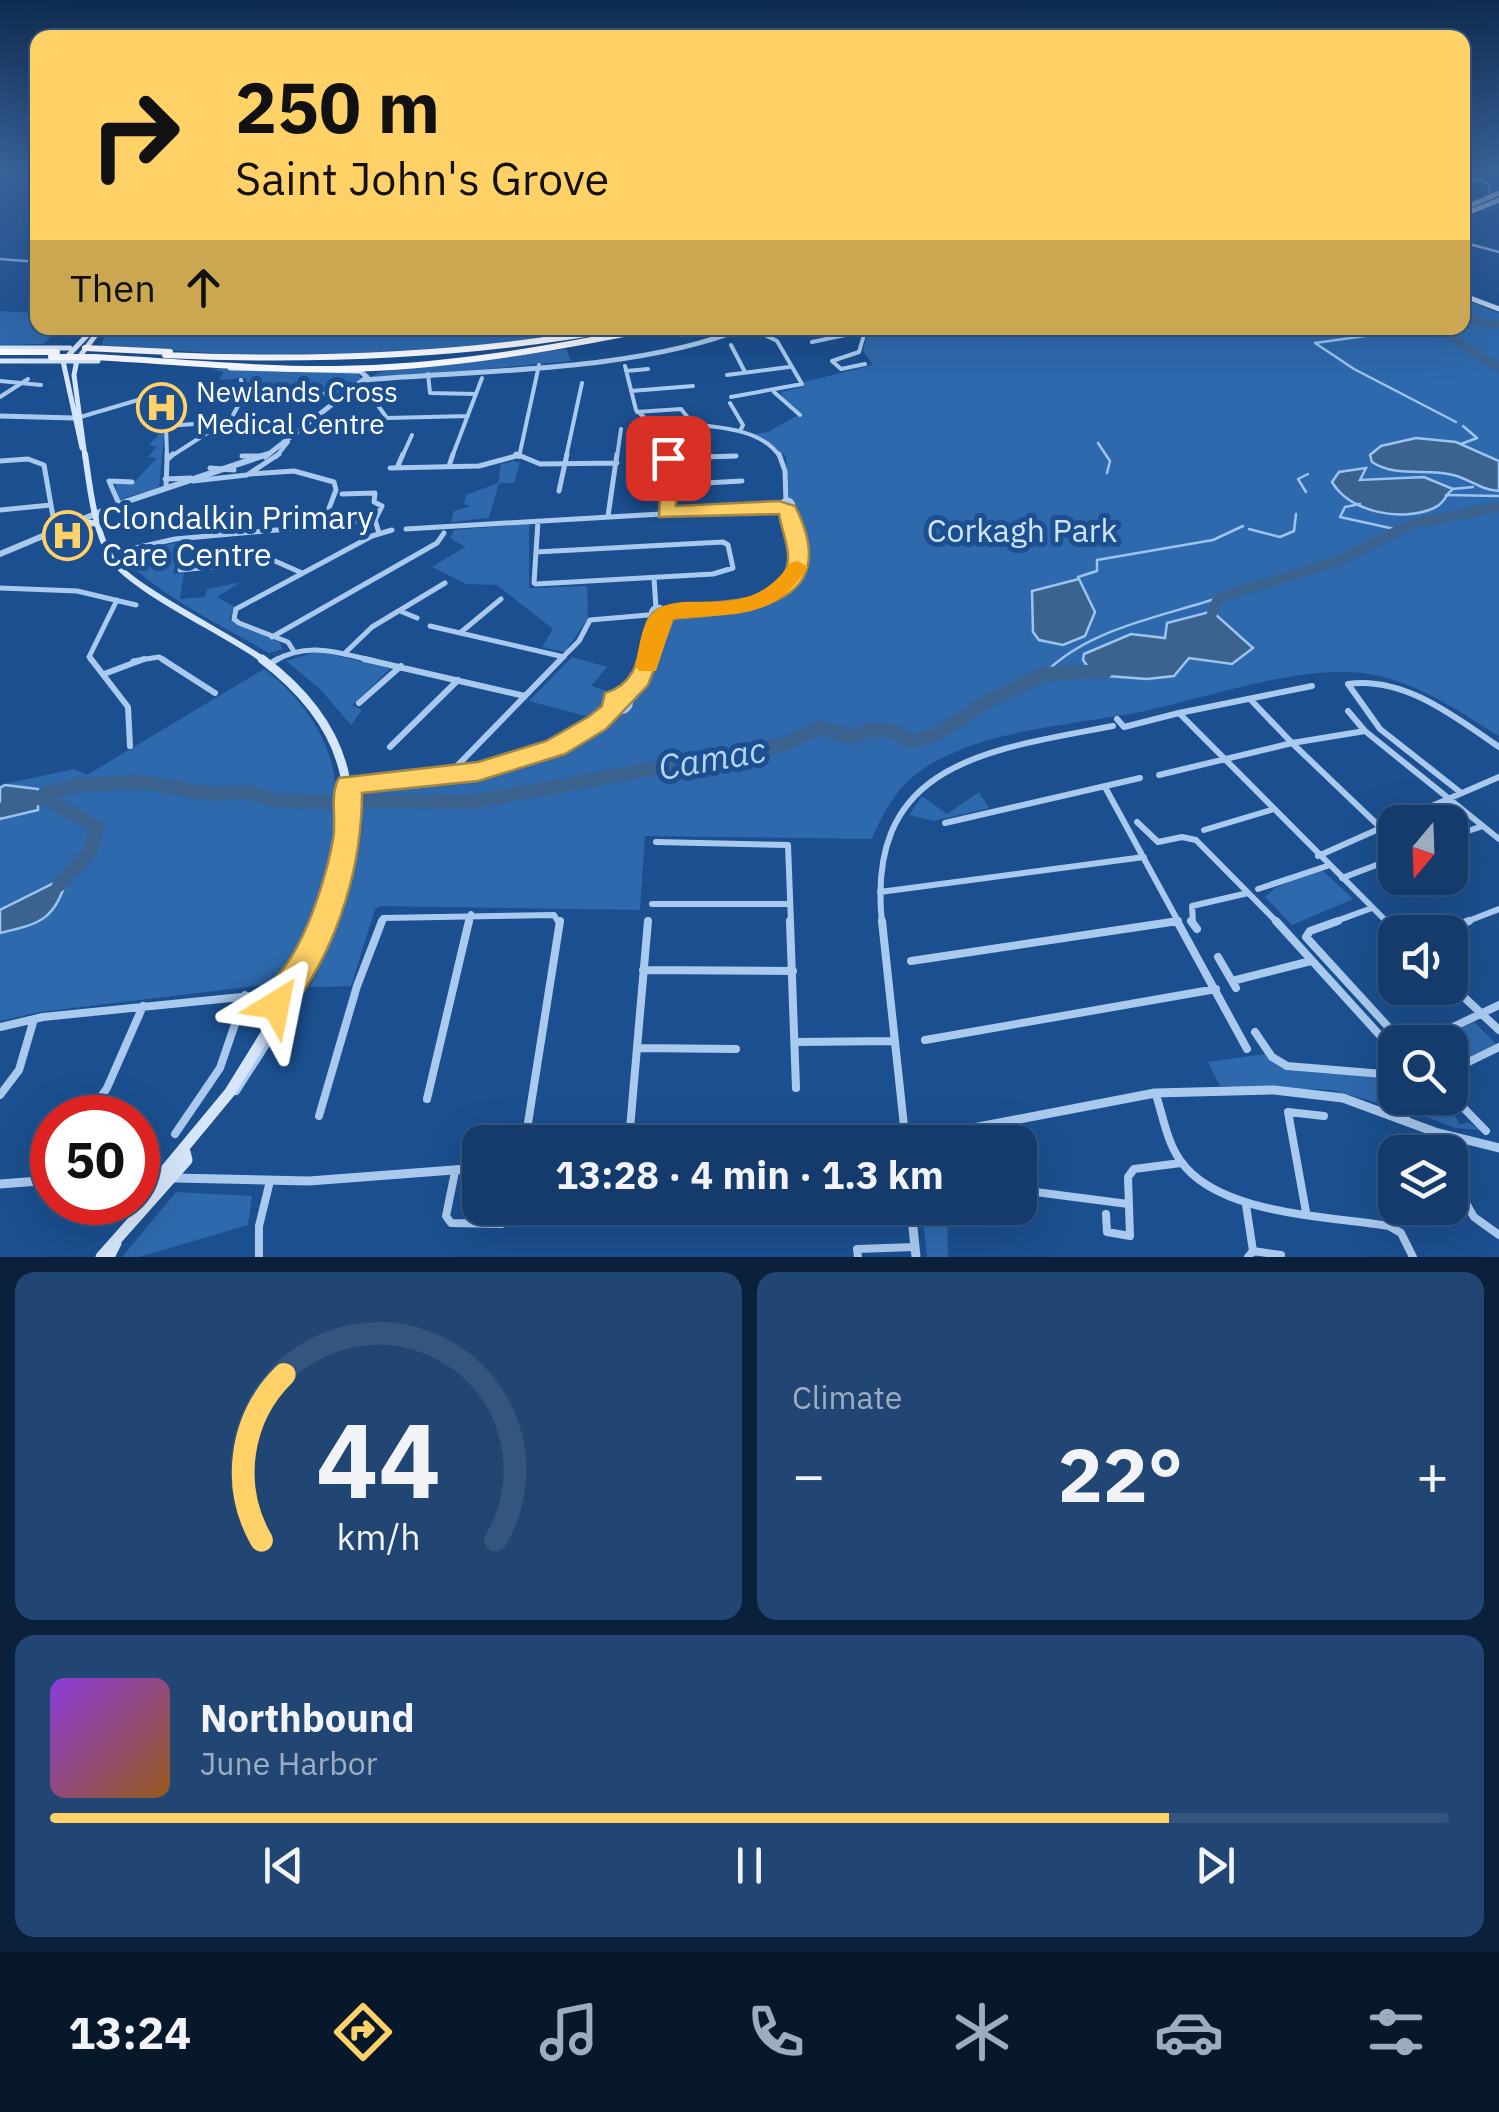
<!DOCTYPE html>
<html lang="en">
<head>
<meta charset="utf-8">
<style>
  body { margin:0; font-family:"IBM Plex Sans",sans-serif; background:#214673; color:#f1f3f6; height:100vh; display:flex; flex-direction:column; font-size:38px; white-space:nowrap }
  * { box-sizing:border-box; margin:0 }
  p { font-size:32px; color:#9dadc1 }
  .icon { flex:none; width:55px; height:55px; fill:none; stroke:currentColor; stroke-width:2; stroke-linecap:round; stroke-linejoin:round }
  .map { position:relative; height:1257px; overflow:hidden }
  .drawer { display:flex; flex-direction:column; gap:15px; padding:15px; background:#0b203b; flex:1 }
  .drawer>* { flex:none }
  .top-card { position:absolute; left:30px; top:30px; width:1440px; height:305px; border-radius:20px; box-shadow:0 10px 40px #0002,0 0 0 2px #33557e; background:#ffd166; color:#111; overflow:hidden }
  .needle { width:65px; rotate:199deg }
  .fabs { position:absolute; left:1378px; top:805px; display:grid; gap:20px }
  .fabs a { display:grid; place-items:center; width:90px; height:90px; border-radius:20px; background:#143b6b; box-shadow:0 10px 40px #0002,0 0 0 2px #33557e; font-size:50px }
  .speed { position:absolute; left:30px; top:1095px; display:flex; gap:20px; font-size:50px; font-weight:700; text-align:center }
  .speed>* { display:grid; place-content:center; width:130px; height:130px; border-radius:50%; background:#143b6b; box-shadow:0 10px 40px #0002,0 0 0 2px #33557e; line-height:1 }
  .speed .limit { border:15px solid #d22; background:#fff; color:#111 }
  .pin { position:absolute; display:grid; place-items:center; width:85px; height:85px; color:#fff; margin:-42px; border-radius:20px; box-shadow:0 5px 15px #0006 }
  .me { position:absolute; width:110px; margin:-55px; rotate:35deg; stroke-linejoin:round; filter:drop-shadow(0 0 8px #0008) }
  .turn { display:flex; align-items:center; gap:35px; height:210px; padding:0 40px; font-size:45px }
  .turn .icon { width:130px; height:130px; stroke-width:2.5 }
  .turn b { display:block; font-size:70px; line-height:85px }
  .then { display:flex; align-items:center; height:95px; padding:0 40px; background:#0003; gap:20px; font-size:38px }
  .big { font-size:75px; font-weight:800; line-height:1.1 }
  .drawer .card { flex:1; display:flex; flex-direction:column; justify-content:center; gap:15px; min-width:0; padding:0 35px; border-radius:20px; background:#214673 }
  .drawer .dial { align-items:center; gap:0 }
  .dial svg { height:260px; overflow:visible; fill:none; stroke:#33557e; stroke-width:7; stroke-linecap:round; text-anchor:middle }
  .dial text { fill:#f1f3f6; stroke:none }
  .song { display:flex; align-items:center; gap:30px }
  .cover { width:120px; height:120px; border-radius:15px; background:linear-gradient(135deg,hsl(270 70% 55%),hsl(30 70% 35%)) }
  .played { height:10px; border-radius:5px; background:linear-gradient(90deg,#ffd166 80%,#33557e 80%) }
  .keys { display:flex; justify-content:space-around; direction:ltr }
  .heat { display:flex; justify-content:space-between; align-items:center; font-size:55px; direction:ltr }
  .drawer .tiles { flex:1; display:grid; gap:15px; grid-template-columns:1fr 1fr }
  .card:last-child { grid-column:span 2 }
  .trip { position:absolute; left:462px; top:1125px; width:575px; height:100px; border-radius:20px; background:#143b6b; box-shadow:0 10px 40px #0002,0 0 0 2px #33557e; font-weight:800; line-height:100px; text-align:center }
  .menu { display:flex; height:160px; justify-content:space-around; align-items:center; background:#08182b; color:#9dadc1 }
  .menu .icon { width:70px; height:70px }
  .menu .current { color:#ffd166 }
  .menu b { font-size:45px; color:#f1f3f6 }
  .map>svg:first-child { display:block }
  .green { fill:#2e69ad }
  .water { fill:#3c6290; stroke:#9cc4f0; stroke-width:2.5 }
  .lines { fill:none; stroke-linecap:round; stroke-linejoin:round }
  .stream { stroke:#9cc4f0; stroke-width:2.5 }
  .river-far2 { stroke:#3c6290; stroke-width:8 }
  .river-far1 { stroke:#3c6290; stroke-width:10 }
  .river { stroke:#3c6290; stroke-width:14 }
  .minor-far4 { stroke:#a9c9ee; stroke-width:2.5 }
  .minor-far3 { stroke:#a9c9ee; stroke-width:4 }
  .minor-far2 { stroke:#a9c9ee; stroke-width:5 }
  .minor-far1 { stroke:#a9c9ee; stroke-width:6 }
  .minor { stroke:#a9c9ee; stroke-width:8 }
  .tertiary-far2 { stroke:#a9c9ee; stroke-width:5 }
  .tertiary-far1 { stroke:#a9c9ee; stroke-width:6 }
  .tertiary { stroke:#a9c9ee; stroke-width:9 }
  .secondary-far4 { stroke:#d6e6fa; stroke-width:4 }
  .secondary-far3 { stroke:#d6e6fa; stroke-width:5 }
  .secondary-far2 { stroke:#d6e6fa; stroke-width:6 }
  .secondary-far1 { stroke:#d6e6fa; stroke-width:9 }
  .secondary { stroke:#d6e6fa; stroke-width:11 }
  .trunk-far1 { stroke:#f8faff; stroke-width:5 }
  .trunk { stroke:#f8faff; stroke-width:6 }
  .trunk-bridge { stroke:#f8faff; stroke-width:6 }
  .route { fill:#ffd166; stroke:#a68842; stroke-width:2.5 }
  .slow { fill:#f59e0b }
  .labels { text-anchor:middle; dominant-baseline:central; stroke-width:10; stroke-linejoin:round; paint-order:stroke }
  .far-poi-label { font-size:28px; fill:#fff; stroke:#1b4f8f; text-anchor:start }
  .poi-label { font-size:32px; fill:#fff; stroke:#1b4f8f; text-anchor:start }
  .park-label { font-size:32px; fill:#cfe3fa; stroke:#1b4f8f }
  .water-label { font-size:35px; font-style:italic; fill:#b5d3f5; stroke:#1b4f8f }
</style>
</head>
<body>
<div class="map">
<svg width="1499" height="1257" viewBox="0 0 1499 1257">
  <rect width="100%" height="100%" fill="#1b4f8f"/>
  <path class="green" d="M1463 299 1499 313V736C1455 709 1415 680 1362 673 1297 666 1209 697 1145 711 1076 725 993 728 931 764 901 781 885 807 872 839L645 836 640 910 380 906 375 909 351 986 310 987 344 911 355 869 363 823 357 811 359 788C423 782 487 778 548 754 577 743 599 720 628 710L658 655 663 622 670 617C743 611 831 615 790 513L797 505 789 499 786 456 755 434 768 432 800 414 785 404 781 392 802 387 804 382 873 365 863 351 869 328H1360L1365 332 1373 328H1462Z
    M0 311 37 313 38 328 57 332 43 344 0 345Z
    M108 328H605L454 353 276 357 101 346Z
    M566 349 571 361 367 380 380 372Z
    M210 369 357 372 362 380 338 395 248 391 246 378 219 380 224 372Z
    M156 426H165L159 487 118 500 115 482H134L157 458 148 457 157 447 149 445 159 434 152 432Z
    M514 461 520 463 514 483H499L489 518 451 522 454 511 471 506 464 504 466 495 498 483 501 464Z
    M529 524V588L587 586 588 618 565 652 542 647 553 629 497 585 466 584 432 567 465 547 450 538 454 530Z
    M180 542 173 574 184 573 180 599 205 597 207 589 241 582 217 597 235 607 229 619 279 642 283 649 269 653C219 624 160 596 120 555Z
    M319 651 390 669 352 705 362 710 351 725 320 689 286 661Z
    M572 657 607 667 591 686 613 693 593 718 529 701Z
    M264 669C378 758 336 863 288 975L265 985 39 1012 0 1021V785L74 769 87 775Z
    M979 792 989 808 934 821 909 815 922 796 947 814Z
    M1321 869 1353 899 1292 925 1265 897 1275 888Z
    M1474 1022 1496 1044 1450 1066V1042H1431Z
    M1265 1054C1285 1081 1357 1070 1391 1079L1399 1109 1332 1090 1220 1086 1208 1062Z
    M1420 1098H1449L1459 1114 1454 1115 1460 1125 1468 1122 1480 1130 1455 1128 1422 1115Z
    M176 1192 252 1196 248 1225 139 1257H122Z
    M922 1208H939L947 1215 948 1257H927Z"/>
  <path class="water" d="M1416 438 1456 442 1499 461V491C1480 490 1470 479 1453 475 1426 468 1396 478 1372 462L1370 455 1381 446Z
    M1366 468 1360 480 1424 477 1453 489C1444 495 1447 502 1434 508 1403 522 1350 513 1332 482L1339 472Z
    M1079 579 1095 612 1085 636 1063 645 1039 640 1033 632 1032 591Z
    M1215 604 1216 615 1253 648 1232 664 1189 658 1174 676 1147 679 1094 675 1083 660 1084 654 1131 634 1165 638 1167 623 1210 612Z
    M5 785 38 789V810L0 819V788Z
    M68 876C54 919 44 923 0 933V910Z"/>
  <g class="lines">
    <path class="stream" d="M1462 174 1490 184 1489 192
      M0 259 38 262
      M1380 333 1411 331
      M1379 334 1315 343 1354 369 1456 422
      M1098 443 1110 461 1107 473
      M1461 444 1477 438 1463 426
      M1452 489 1473 487
      M1306 492 1298 479 1308 474
      M1446 495 1499 496
      M1360 504 1345 507 1340 517 1399 530
      M1410 522 1412 526
      M1065 528 1072 535
      M1249 529 1280 537 1294 531 1296 514
      M1078 577 1097 571V560L1213 540 1243 526
      M1044 674C1087 629 1160 617 1218 598"/>
    <path class="river-far2" d="M1462 318 1499 325
      M1450 328 1447 335 1499 368"/>
    <path class="river-far1" d="M1210 619 1218 598 1335 562 1411 524 1499 507"/>
    <path class="river" d="M48 792 47 799 97 828 90 852 59 885
      M358 801 472 802 783 745 820 728 852 737 868 730 891 731 910 741 934 736 988 701 1044 674 1106 671
      M0 810 77 785 141 782 210 794 244 792 280 801 337 803"/>
    <path class="minor-far4" d="M1462 223 1466 222
      M1462 242 1499 252"/>
    <path class="minor-far3" d="M769 334 786 328
      M812 342 864 331
      M731 345 745 372
      M865 364 841 369 832 361 859 352 866 328
      M625 366 636 410 645 418C683 428 757 419 780 457
      M626 371 648 369
      M428 374 430 393 476 394
      M727 375 789 367
      M0 381 41 385
      M631 391 693 386
      M774 392 800 415
      M245 393 319 392 339 398
      M0 397 28 379
      M731 397 802 384 777 341 751 328
      M374 400 387 418 468 416
      M730 403 743 425 740 431
      M637 412 681 409 689 419
      M77 418 155 395
      M242 456H262
      M167 457 166 426 222 422
      M170 457 232 417 244 395 241 380
      M276 457 288 442
      M402 457 412 435
      M452 457 482 378
      M519 457 539 365
      M566 457 582 383
      M617 457 621 429
      M668 457 669 445
      M706 457 736 456"/>
    <path class="minor-far2" d="M167 454V460
      M516 454 540 464 617 463
      M779 454 785 471 786 502
      M242 456H262
      M668 458 736 456
      M0 461 28 459 44 465 55 528
      M449 466 453 454
      M210 468 234 470
      M390 468 479 466 516 456
      M397 468 403 454
      M250 474 294 471 334 482 336 490 323 524
      M165 479 191 478
      M193 481 247 475 279 454
      M668 485 742 481
      M166 488 167 460 173 454
      M559 491 567 454
      M342 494 375 493 374 502 382 506 375 520 379 533
      M781 506a6 6 0 1 1 12 0a6 6 0 1 1-12 0Z
      M119 504 109 481 132 482
      M0 510 51 505
      M666 513 669 454
      M608 516 617 454
      M345 522 375 520
      M406 529 779 507
      M122 551 175 539 333 525
      M536 552 723 542 728 545 733 568 713 574 536 584 534 583 538 521
      M180 570 275 561 302 573
      M654 578 656 608
      M0 588 77 591 136 605
      M651 614a7 7 0 1 1 14 0a7 7 0 1 1-14 0Z
      M400 611 417 618
      M667 613C715 611 773 615 798 566L788 510
      M430 626 564 657
      M460 633 501 599
      M272 637 437 543 444 533
      M293 650 288 642 239 623 234 619 236 609 372 536 392 530
      M344 654 372 627 445 583
      M92 661 89 657 117 600
      M133 661 159 657 166 661
      M274 661C309 641 337 653 375 661
      M559 661 579 641 590 620 648 615
      M649 661 659 620"/>
    <path class="minor-far1" d="M91 659 128 707 130 746
      M162 659 215 693
      M364 659 525 696
      M271 663 278 659
      M104 674 144 659
      M612 702a9 9 0 1 1 18 0a9 9 0 1 1-18 0Z
      M625 696 651 659
      M1250 699 1292 743 1365 731
      M359 703 401 666
      M1348 711 1365 731 1499 839
      M1179 713 1312 686
      M1117 719 1124 727 1179 713 1388 923
      M390 747 458 680
      M456 767 561 659
      M1159 775 1292 743 1381 828 1318 856
      M348 785C448 772 529 771 614 708
      M1105 787 1179 923
      M1460 792 1380 729 1348 684C1404 676 1455 717 1499 747
      M1137 822 1158 842 1182 837 1196 840 1278 923
      M945 823 1140 778
      M1381 828 1499 777
      M1204 830 1271 810
      M1450 837 1483 826
      M656 842 788 845 791 923
      M1342 878 1395 858
      M1258 889 1327 866
      M880 892 1144 857
      M652 904H790
      M381 923 383 918 554 915 559 923
      M469 923 471 914
      M882 923C865 762 988 750 1113 726
      M1163 923 1178 921
      M1193 923 1192 906 1248 893
      M1331 923 1372 908
      M1463 923 1499 909"/>
    <path class="minor" d="M790 921 796 1088
      M882 921 904 1126
      M1177 921 1247 1049
      M1191 921 1197 929
      M1276 921 1395 1052
      M1338 921 1310 931 1306 937 1402 1042
      M1386 921 1397 932
      M1441 932 1469 921
      M1218 957 1236 988
      M911 961 1178 921
      M643 970 793 971
      M1232 981 1311 961
      M1450 984 1499 1030
      M0 1027 43 1017 270 994
      M1255 1032 1272 1057 1287 1066 1395 1075
      M925 1040 1216 989
      M796 1042 895 1041
      M1422 1042 1499 1005
      M637 1048 736 1049
      M1450 1071 1499 1047
      M236 1091 294 1001 310 957
      M1450 1094 1486 1131
      M0 1095 19 1070 34 1019
      M1156 1095C1163 1116 1167 1142 1180 1160 1217 1215 1329 1216 1389 1226L1401 1233 1413 1257
      M1405 1098 1406 1119
      M427 1099 469 921
      M319 1116 357 986 382 921
      M86 1118 107 1088 143 1006
      M175 1134 220 1068 245 995
      M629 1140 648 921
      M525 1142 560 921
      M455 1172 446 1216 451 1223 502 1224 513 1208
      M1450 1176 1474 1217 1499 1235
      M1020 1190 1128 1204
      M1246 1205 1253 1251
      M1306 1212 1288 1112 1324 1116
      M1106 1214 1107 1232 1130 1236 1128 1177 1134 1169 1181 1163
      M969 1215 990 1218 989 1208
      M259 1257V1226L270 1181
      M858 1257 857 1249 915 1247
      M1248 1257 1253 1251 1281 1255"/>
    <path class="tertiary-far2" d="M366 380C482 370 639 371 744 328
      M0 416 74 418
      M265 457 367 377 360 371"/>
    <path class="tertiary-far1" d="M0 554 119 504 268 454"/>
    <path class="tertiary" d="M921 1138 1155 1093 1274 1090 1343 1098 1435 1132 1499 1148
      M892 1142 894 1133 904 1127 917 1132 921 1141
      M175 1178 309 1181 480 1168
      M138 1182 157 1180
      M0 1184 52 1180
      M911 1208 916 1257"/>
    <path class="secondary-far4" d="M1462 295 1467 297"/>
    <path class="secondary-far3" d="M1462 295 1499 309
      M0 348H70
      M0 361H98
      M230 368 360 371
      M82 448 63 361 94 328
      M85 457 74 375 77 360 101 328"/>
    <path class="secondary-far2" d="M85 454C90 488 94 530 112 559 131 589 230 635 265 661
      M73 521 100 524"/>
    <path class="secondary-far1" d="M262 659C360 733 365 813 324 923"/>
    <path class="secondary" d="M278 1005 272 997 286 991
      M148 1200V1191L230 1092 288 998 286 991 325 921
      M101 1257 187 1160 185 1152
      M109 1257 116 1243"/>
    <path class="trunk-far1" d="M1462 209 1499 193
      M1462 215 1499 200"/>
    <path class="trunk" d="M85 348 170 352
      M0 352H57
      M165 355C319 362 468 356 620 328
      M92 357C173 361 255 370 336 369 444 368 549 349 654 328"/>
    <path class="trunk-bridge" d="M51 357H92"/>
  </g>
  <linearGradient id="sky" x2="0" y2="1"><stop stop-color="#0f2b4f"/><stop offset="0.49" stop-color="#39639b"/><stop offset="1" stop-color="#39639b" stop-opacity="0"/></linearGradient>
  <rect width="1499" height="347" fill="url(#sky)"/>
  <path class="route" d="M662 454 678 458 676 506 779 501 795 506C847 609 744 612 673 619L648 685 606 729 565 754 478 781 362 793C362 866 339 941 297 1001 282 1007 292 1025 265 1015L256 997 261 987C298 973 327 877 333 839 337 820 329 795 339 778L478 762 546 741 588 717 602 706 605 693C650 680 635 628 654 612 664 604 679 605 692 604 723 601 785 604 788 559 789 546 781 528 779 514L659 517Z"/>
  <path class="slow" d="M798 561 808 567C774 622 732 613 673 619L656 671H639L635 666C639 651 641 625 652 614 682 583 746 629 790 563Z"/>
  <defs>
    <symbol id="hospital-ring" viewBox="-11 -11 22 22"><circle r="9.5" fill="#1b4f8f" stroke="#ffd166" stroke-width="1.5"/><path d="M-5-5h3v3.5h4V-5h3V5h-3V1.5h-4V5h-3Z" fill="#ffd166"/></symbol>
  </defs>
  <g fill-rule="evenodd">
    <use href="#hospital-ring" x="134" y="380" width="55" height="55"/>
    <use href="#hospital-ring" x="40" y="508" width="55" height="55"/>
  </g>
  <g class="labels">
    <g class="far-poi-label">
      <text x="196" y="391">Newlands Cross<tspan x="196" dy="32">Medical Centre</tspan></text>
    </g>
    <g class="poi-label">
      <text x="102" y="517">Clondalkin Primary<tspan x="102" dy="37">Care Centre</tspan></text>
    </g>
    <g class="park-label">
      <text x="1022" y="530">Corkagh Park</text>
    </g>
    <g class="water-label">
      <text transform="translate(712 758) rotate(-10)">Camac</text>
    </g>
  </g>
</svg>
<div class="fabs">
<a><svg class="needle" viewBox="-14 -14 28 28"><path d="M0-13l5 13h-10z" fill="#e53935"/><path d="M0 13l5-13h-10z" fill="#9dadc1"/></svg></a>
<a><svg class="icon" aria-label="sound" viewBox="0 0 24 24"><path d="M4 9h4l5-4v14l-5-4H4zM17 9q2 3 0 6"/></svg></a>
<a><svg class="icon" aria-label="search" viewBox="0 0 24 24"><circle cx="10" cy="10" r="6"/><path d="M15 15l6 6"/></svg></a>
<a><svg class="icon" aria-label="layers" viewBox="0 0 24 24"><path d="M12 4l9 5-9 5-9-5zM3 14l9 5 9-5"/></svg></a>
</div>
<div class="speed"><div class="limit">50</div></div>
<div class="pin" style="left:668px;top:458px;background:#d93025"><svg class="icon" aria-label="arrive" viewBox="0 0 24 24"><path d="M6 21V4h12l-3 4 3 4H6"/></svg></div>
<svg class="me" style="left:276px;top:1005px" viewBox="-20 -20 40 40"><path d="M0-17L14 15 0 8-14 15z" fill="#ffd166" stroke="#fff" stroke-width="4"/></svg>
<div class="trip">13:28 · 4 min · 1.3 km</div>
<div class="top-card">
<div class="turn"><svg class="icon" aria-label="right" viewBox="0 0 24 24"><path d="M7 20v-9h11M14 6l5 5-5 5"/></svg><div><b>250 m</b>Saint John's Grove</div></div>
<div class="then">Then<svg class="icon" aria-label="ahead" viewBox="0 0 24 24"><path d="M12 20V5M6 11l6-6 6 6"/></svg></div>
</div>
</div>
<section class="drawer">
<div class="tiles">
<div class="card dial"><svg viewBox="0 0 100 80">
<path d="M14 69A42 42 0 1 1 86 69"/>
<path d="M14 69A42 42 0 0 1 21 18" stroke="#ffd166"/>
<text x="50" y="56" font-size="32" font-weight="700">44</text>
<text x="50" y="72" font-size="11">km/h</text>
</svg></div>
<div class="card"><p>Climate</p>
<div class="heat"><a>−</a><b class="big">22°</b><a>+</a></div>
</div>
<div class="card">
<div class="song"><i class="cover"></i><div><b>Northbound</b><p>June Harbor</p></div></div>
<div class="played"></div>
<div class="keys"><svg class="icon" aria-label="previous" viewBox="0 0 24 24"><path d="M18 5L8 12l10 7zM5 5v14"/></svg><svg class="icon" aria-label="pause" viewBox="0 0 24 24"><path d="M8 5v14M16 5v14"/></svg><svg class="icon" aria-label="next" viewBox="0 0 24 24"><path d="M6 5l10 7-10 7zM19 5v14"/></svg></div>
</div>
</div>
</section>
<nav class="menu">
<b>13:24</b>
<svg class="icon current" aria-label="directions" viewBox="0 0 24 24"><path d="M12 3l9 9-9 9-9-9zM9 14v-3h6M13 9l2 2-2 2"/></svg>
<svg class="icon" aria-label="music" viewBox="0 0 24 24"><path d="M9 18V5l10-2v13"/><circle cx="6" cy="18" r="3"/><circle cx="16" cy="16" r="3"/></svg>
<svg class="icon" aria-label="phone" viewBox="0 0 24 24"><path d="M5 4h4l2 5-3 2q2 4 5 5l2-3 5 2v4C11 20 4 13 5 4z"/></svg>
<svg class="icon" aria-label="climate" viewBox="0 0 24 24"><path d="M12 3v18M4 7l16 10M4 17L20 7"/></svg>
<svg class="icon" aria-label="car" viewBox="0 0 24 24"><path d="M5 17H2v-5l4-1 3-4h7l3 4 3 1v5h-3M9 17h6M6 11h13"/><circle cx="7" cy="17" r="2"/><circle cx="17" cy="17" r="2"/></svg>
<svg class="icon" aria-label="filters" viewBox="0 0 24 24"><path d="M4 7h16M4 17h16"/><circle cx="9" cy="7" r="2"/><circle cx="15" cy="17" r="2"/></svg>
</nav>
</body>
</html>
